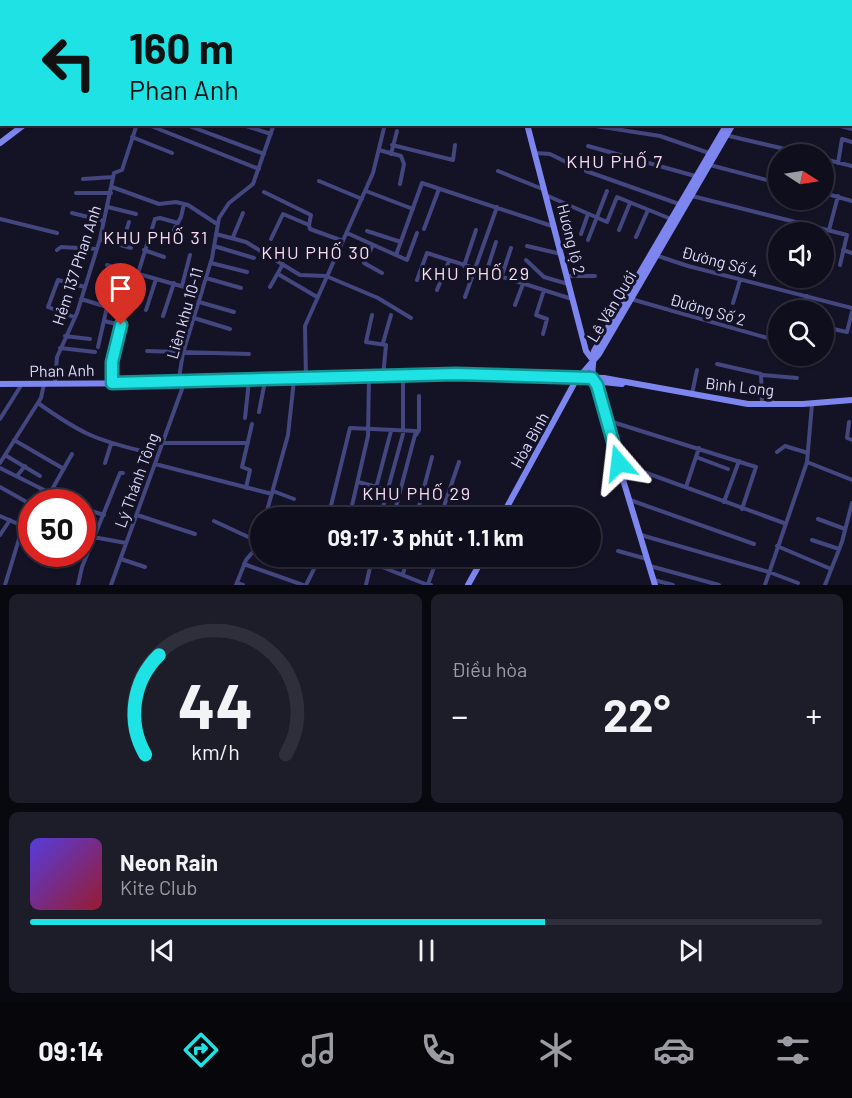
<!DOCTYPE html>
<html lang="vi">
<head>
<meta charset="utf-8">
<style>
  body { margin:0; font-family:Barlow,sans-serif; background:#1d1c29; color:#f1f3f6; height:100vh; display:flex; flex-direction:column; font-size:22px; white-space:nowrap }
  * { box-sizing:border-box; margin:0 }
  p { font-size:20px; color:#9b9ca3 }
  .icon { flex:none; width:33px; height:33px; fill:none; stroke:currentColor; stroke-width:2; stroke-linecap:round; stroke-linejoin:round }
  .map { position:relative; height:585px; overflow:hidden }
  .sheet { display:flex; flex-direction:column; gap:9px; padding:9px; background:#08080f; flex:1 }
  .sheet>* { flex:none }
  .banner { position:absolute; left:0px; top:0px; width:852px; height:126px; box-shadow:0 2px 4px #0004,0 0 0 2px #2f2e3b; background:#1ee2e4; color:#111; overflow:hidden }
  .needle { width:39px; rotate:102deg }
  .fabs { position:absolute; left:768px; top:144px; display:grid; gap:12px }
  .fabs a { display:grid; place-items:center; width:66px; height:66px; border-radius:50%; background:#0f0e1c; box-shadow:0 2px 4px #0004,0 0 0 2px #2f2e3b; font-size:30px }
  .speed { position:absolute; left:18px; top:489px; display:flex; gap:12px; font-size:30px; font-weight:700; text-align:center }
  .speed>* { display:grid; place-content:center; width:78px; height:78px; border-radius:50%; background:#0f0e1c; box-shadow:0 2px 4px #0004,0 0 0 2px #2f2e3b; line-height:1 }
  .speed .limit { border:9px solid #d22; background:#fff; color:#111 }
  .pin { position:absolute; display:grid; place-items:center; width:51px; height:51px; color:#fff; margin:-62px -26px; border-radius:50% 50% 50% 0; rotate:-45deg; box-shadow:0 0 6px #0007 }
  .pin .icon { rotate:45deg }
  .me { position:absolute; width:66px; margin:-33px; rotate:343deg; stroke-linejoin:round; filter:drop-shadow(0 0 4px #0008) }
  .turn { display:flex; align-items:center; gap:21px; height:126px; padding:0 30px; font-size:27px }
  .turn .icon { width:78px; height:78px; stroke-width:2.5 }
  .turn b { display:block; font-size:42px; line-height:51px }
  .big { font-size:45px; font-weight:700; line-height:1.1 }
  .sheet .tile { flex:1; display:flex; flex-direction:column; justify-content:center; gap:9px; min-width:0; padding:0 21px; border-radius:9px; background:#1d1c29 }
  .sheet .dial { align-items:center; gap:0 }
  .dial svg { height:156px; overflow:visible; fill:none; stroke:#2f2e3b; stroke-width:7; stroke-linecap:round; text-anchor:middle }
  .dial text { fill:#f1f3f6; stroke:none }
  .song { display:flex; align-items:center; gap:18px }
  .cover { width:72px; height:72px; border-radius:9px; background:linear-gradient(135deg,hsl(250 70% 55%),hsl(350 70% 35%)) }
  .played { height:6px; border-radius:3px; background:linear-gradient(90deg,#1ee2e4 65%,#2f2e3b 65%) }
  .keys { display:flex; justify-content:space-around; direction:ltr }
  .heat { display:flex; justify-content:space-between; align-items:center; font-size:33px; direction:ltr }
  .sheet .tiles { flex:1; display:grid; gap:9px; grid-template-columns:1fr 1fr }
  .tile:last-child { grid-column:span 2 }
  .trip { position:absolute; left:250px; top:507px; width:351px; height:60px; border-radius:30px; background:#0f0e1c; box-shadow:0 2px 4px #0004,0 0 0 2px #2f2e3b; font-weight:700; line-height:60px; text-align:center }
  .tabs { display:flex; height:96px; justify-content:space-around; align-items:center; background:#06060b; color:#9b9ca3 }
  .tabs .icon { width:42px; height:42px }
  .tabs .current { color:#1ee2e4 }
  .tabs b { font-size:27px; color:#f1f3f6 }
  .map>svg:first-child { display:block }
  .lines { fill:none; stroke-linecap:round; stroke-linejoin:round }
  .street { stroke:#43467f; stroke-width:4 }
  .secondary { stroke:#7d85ef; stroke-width:6 }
  .route-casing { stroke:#149394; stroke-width:15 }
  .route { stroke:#1ee2e4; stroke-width:10 }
  .labels { text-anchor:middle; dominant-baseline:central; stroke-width:6; stroke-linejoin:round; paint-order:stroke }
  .street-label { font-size:16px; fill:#dcdbfb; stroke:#141225 }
  .neighbourhood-label { font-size:18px; letter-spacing:1.5px; fill:#fbddf3; stroke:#141225 }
</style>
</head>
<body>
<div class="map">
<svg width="852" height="585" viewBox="0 0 852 585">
  <rect width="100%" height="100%" fill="#141225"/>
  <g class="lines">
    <path class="street" d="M25 0 29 2
      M248 0 254 2
      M434 2V0
      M451 2V0
      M660 2V0
      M699 2V0
      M823 2V0
      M832 2 833 0
      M1 32H2
      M850 52H852
      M0 71 2 72
      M0 91H2
      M146 124 259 169
      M184 124 264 154
      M240 124 271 134
      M833 124 852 129
      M596 126 660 136 709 153
      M725 135 806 154
      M132 137 172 153
      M392 145 453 160 455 145
      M588 146 695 176
      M379 150 401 156 404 164 400 184
      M535 153 550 154 580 169
      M391 154 397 131
      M824 159 852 166
      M838 163 842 139 852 142
      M710 165 778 183
      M498 171 545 190
      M586 171 679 204
      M83 179 113 177
      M319 181 362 199
      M112 187 159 204 176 202 188 205 217 224
      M366 191 413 209
      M264 192 311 215 309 225
      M76 193H111
      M824 193 852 201
      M548 196 607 222 617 197 671 219
      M692 196 847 235 840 265
      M108 207 136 214
      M72 213 104 221
      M0 219 57 233
      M424 229 439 189
      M619 230 630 203
      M829 230 838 196
      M367 231 401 242
      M802 232 804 224
      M347 233 407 260 417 233
      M216 234 246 242 300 275 326 276 378 298 411 318
      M581 234 588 214
      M233 237 243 213
      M636 237 648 210
      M100 239 131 248
      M271 239 283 214 309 225 310 229 343 241
      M588 240 607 191
      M167 243 181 217 184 204
      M122 244 129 222
      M373 245 364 263 382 273
      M214 246 254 258
      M527 246 561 254
      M57 250 61 247 97 249
      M144 250 164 257
      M843 250 852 253
      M824 252 831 253
      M396 255 422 183 555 227
      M655 255 688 266 852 308
      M526 260 544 277 568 284
      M211 263 247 272
      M107 265 202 292
      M464 266 476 230
      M486 273 496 242
      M278 274 317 297
      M567 276H595
      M206 278 241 288
      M501 278 511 248
      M110 280 109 290 130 296
      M417 280 427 253 572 299
      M182 286 190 255
      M270 287 283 264
      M437 290 449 261
      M465 297 497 207
      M81 299 107 307 98 347
      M631 299 778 341
      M199 302 234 312
      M733 303 740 280
      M515 305 523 284
      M146 310 156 279
      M802 310 807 296
      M372 315 366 342 386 345 383 377
      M163 316 174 283
      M74 317 48 307 58 280 85 287
      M194 318 230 329
      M104 321 121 325
      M824 327 847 332 852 312
      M543 334 547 319 536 315 544 290
      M65 336 90 339
      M383 343 391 315
      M60 348 95 352
      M147 351 249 354
      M717 364 761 374 762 404
      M763 375 797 378
      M306 379 305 326 373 173 384 128
      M112 383 115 347 155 219 160 218 178 223
      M55 384 57 357 77 313 100 239 114 173 122 170 137 124
      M692 394 697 370
      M38 403C80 433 95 440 146 452
      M772 404V387
      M259 412 265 381
      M245 418 249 381
      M0 419 22 384
      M606 420 756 467 742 509
      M849 422 847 438 852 440
      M416 435 419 430V396
      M14 440 64 469
      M163 443H248
      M777 452 785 446 808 453
      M5 455 40 476
      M696 457 728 469
      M807 462 852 480
      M0 463 41 398 44 384
      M105 463 111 444
      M619 463 784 523
      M155 464 272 494
      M0 468 68 502
      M17 476 25 466
      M358 482 400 493
      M0 487 32 505
      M686 487 699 448
      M246 488 250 470 242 467 252 424
      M376 488 391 431
      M273 491 294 499
      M630 500 754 544
      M36 502 42 490
      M45 502 72 454
      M724 502 739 461
      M82 508 104 515
      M137 515 195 534
      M0 516 23 526
      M265 518 288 435 294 380
      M328 518 350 428 416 431 393 518
      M359 518 360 513 351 510 368 436 369 378
      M380 518 403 434V377
      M416 518 432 457
      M440 518 459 462
      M818 519 845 529
      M214 521 259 542
      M23 526H32
      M0 535 10 520
      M82 535 126 543
      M641 535 769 572 798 583
      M812 540 839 549
      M777 546 831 569
      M618 551 647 559
      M354 556 428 585
      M121 559 145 567
      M244 564 303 585
      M650 566 719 585
      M403 574 408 556
      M654 580 673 585
      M237 583 243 585
      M5 585 23 526
      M78 585 82 567 120 473H123
      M111 585 182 389 179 378 183 353 212 258 219 218 229 203 253 184 274 124
      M236 585 246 560 257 547 261 534
      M306 585 315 567
      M366 585 371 563
      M431 585 428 584 438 556
      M765 585 807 462 812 404
      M825 585 842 542 852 503"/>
    <path class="secondary" d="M496 0 497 2
      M196 2 199 0
      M782 2V0
      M787 2V0
      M527 124 586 351 592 359
      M0 143 25 124
      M598 379 603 382 622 384
      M594 383 600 404 597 385 592 378 594 351 727 124
      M0 384 181 383 500 374 604 378 748 404H803L852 400
      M600 404 655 585
      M501 518 575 382 599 354 733 124
      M468 585 484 556"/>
  </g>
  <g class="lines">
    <defs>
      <path id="route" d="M121 325 112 362V383L456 374 592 378 597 385 619 463"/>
    </defs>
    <use href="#route" class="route-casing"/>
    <use href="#route" class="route"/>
  </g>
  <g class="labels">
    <g class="street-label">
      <text transform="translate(572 239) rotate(76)">Hương lộ 2</text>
      <text transform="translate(720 261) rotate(15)">Đường Số 4</text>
      <text transform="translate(76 265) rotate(-72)">Hẻm 137 Phan Anh</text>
      <text transform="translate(611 306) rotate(-59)">Lê Văn Quới</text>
      <text transform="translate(708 309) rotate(16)">Đường Số 2</text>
      <text transform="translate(184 313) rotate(-74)">Liên khu 10-11</text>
      <text transform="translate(62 370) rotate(-1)">Phan Anh</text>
      <text transform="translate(740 386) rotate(6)">Bình Long</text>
      <text transform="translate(529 440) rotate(-61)">Hòa Bình</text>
      <text transform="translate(136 480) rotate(-70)">Lý Thánh Tông</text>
    </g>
    <g class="neighbourhood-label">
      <text x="615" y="161">KHU PHỐ 7</text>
      <text x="156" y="237">KHU PHỐ 31</text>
      <text x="316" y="252">KHU PHỐ 30</text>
      <text x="476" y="273">KHU PHỐ 29</text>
      <text x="417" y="493">KHU PHỐ 29</text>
    </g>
  </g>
</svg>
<div class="fabs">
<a><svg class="needle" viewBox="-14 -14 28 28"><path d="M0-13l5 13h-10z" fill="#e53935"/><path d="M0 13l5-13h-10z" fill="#9b9ca3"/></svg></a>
<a><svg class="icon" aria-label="sound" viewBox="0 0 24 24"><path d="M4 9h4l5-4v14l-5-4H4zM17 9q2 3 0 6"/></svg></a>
<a><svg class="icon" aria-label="search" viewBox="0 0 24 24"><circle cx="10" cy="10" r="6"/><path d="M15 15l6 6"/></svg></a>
</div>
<div class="speed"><div class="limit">50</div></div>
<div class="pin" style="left:121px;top:325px;background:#d93025"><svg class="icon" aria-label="arrive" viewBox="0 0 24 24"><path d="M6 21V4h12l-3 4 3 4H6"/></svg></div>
<svg class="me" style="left:619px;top:463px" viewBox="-20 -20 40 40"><path d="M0-17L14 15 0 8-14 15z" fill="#1ee2e4" stroke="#fff" stroke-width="4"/></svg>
<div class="trip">09:17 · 3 phút · 1.1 km</div>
<div class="banner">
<div class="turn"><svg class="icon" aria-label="left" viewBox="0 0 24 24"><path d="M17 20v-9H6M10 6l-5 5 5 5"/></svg><div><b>160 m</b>Phan Anh</div></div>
</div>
</div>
<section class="sheet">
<div class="tiles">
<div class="tile dial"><svg viewBox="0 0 100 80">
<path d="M14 69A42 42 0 1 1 86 69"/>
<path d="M14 69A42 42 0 0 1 21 18" stroke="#1ee2e4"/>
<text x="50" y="56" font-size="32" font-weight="700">44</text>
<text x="50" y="72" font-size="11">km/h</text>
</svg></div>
<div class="tile"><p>Điều hòa</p>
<div class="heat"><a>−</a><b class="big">22°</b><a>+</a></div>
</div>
<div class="tile">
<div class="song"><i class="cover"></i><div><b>Neon Rain</b><p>Kite Club</p></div></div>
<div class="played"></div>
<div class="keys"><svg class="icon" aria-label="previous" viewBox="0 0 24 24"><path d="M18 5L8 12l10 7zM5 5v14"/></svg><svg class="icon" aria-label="pause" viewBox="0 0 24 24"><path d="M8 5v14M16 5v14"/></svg><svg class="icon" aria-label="next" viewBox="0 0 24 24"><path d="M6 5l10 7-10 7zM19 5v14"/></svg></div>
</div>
</div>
</section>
<nav class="tabs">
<b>09:14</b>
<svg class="icon current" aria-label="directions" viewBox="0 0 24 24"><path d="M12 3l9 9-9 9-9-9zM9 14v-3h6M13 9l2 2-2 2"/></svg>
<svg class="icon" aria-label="music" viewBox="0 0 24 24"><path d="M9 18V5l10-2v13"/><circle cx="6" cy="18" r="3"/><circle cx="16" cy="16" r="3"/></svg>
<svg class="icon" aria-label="phone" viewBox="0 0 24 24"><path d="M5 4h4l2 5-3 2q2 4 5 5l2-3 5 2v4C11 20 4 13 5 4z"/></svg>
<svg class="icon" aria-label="climate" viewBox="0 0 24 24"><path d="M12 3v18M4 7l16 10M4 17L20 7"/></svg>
<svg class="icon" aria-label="car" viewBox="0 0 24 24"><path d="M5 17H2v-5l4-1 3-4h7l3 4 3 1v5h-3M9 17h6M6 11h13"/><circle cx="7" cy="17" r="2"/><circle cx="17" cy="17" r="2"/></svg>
<svg class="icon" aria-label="filters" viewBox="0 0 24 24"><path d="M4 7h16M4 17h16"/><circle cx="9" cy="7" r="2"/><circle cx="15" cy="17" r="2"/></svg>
</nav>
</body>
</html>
